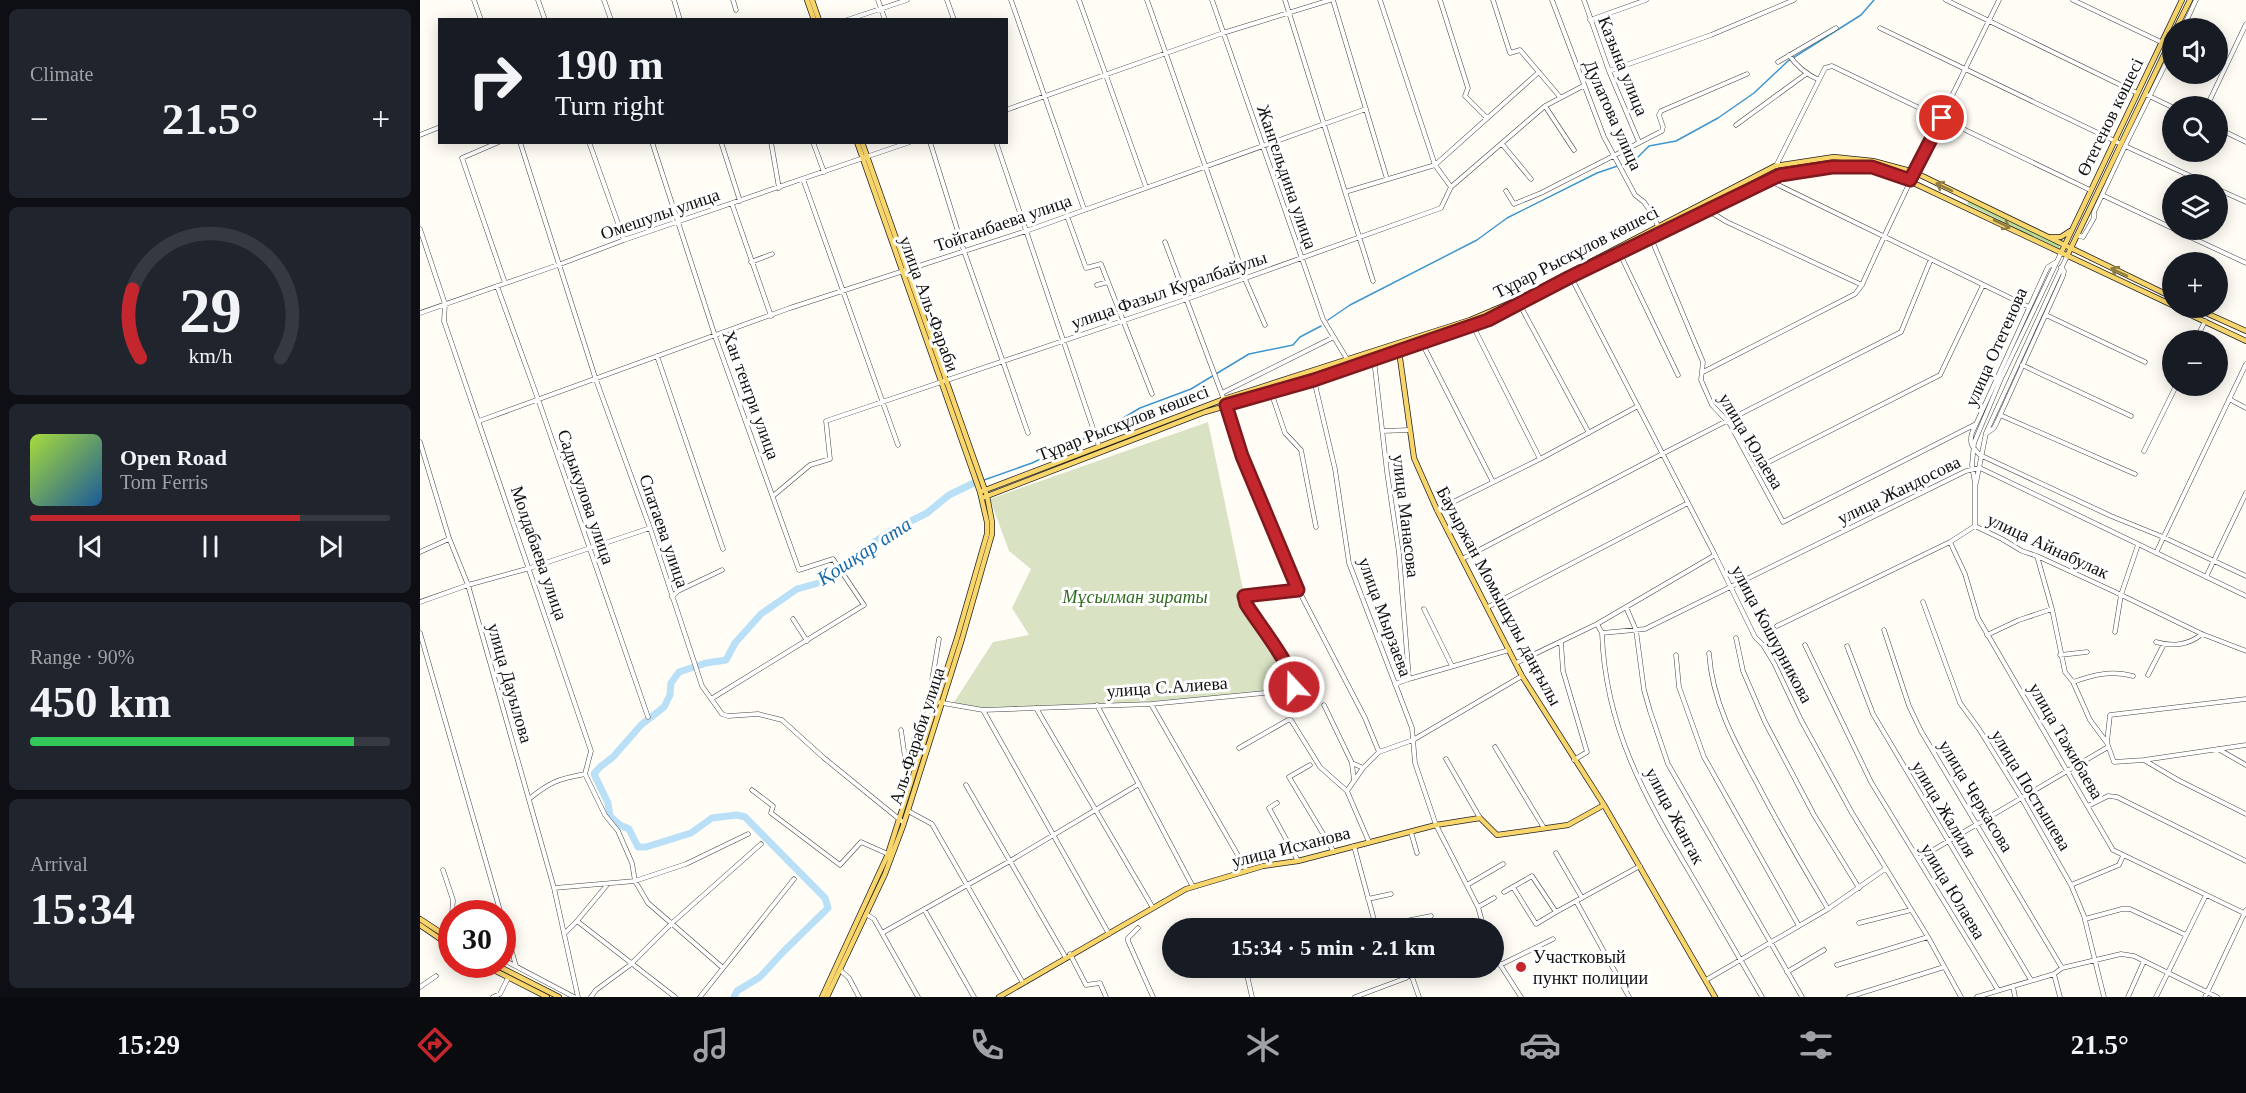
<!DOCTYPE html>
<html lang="en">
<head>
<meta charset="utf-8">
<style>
  body { margin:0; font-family:Georgia,serif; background:#20242c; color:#f1f3f6; height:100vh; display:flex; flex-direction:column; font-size:22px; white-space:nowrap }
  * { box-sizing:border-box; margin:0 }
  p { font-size:20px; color:#9ea1a6 }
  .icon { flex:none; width:33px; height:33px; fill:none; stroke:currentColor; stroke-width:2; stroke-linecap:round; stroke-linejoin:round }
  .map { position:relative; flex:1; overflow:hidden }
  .details { display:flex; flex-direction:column; gap:9px; padding:9px; background:#0d0f14; width:420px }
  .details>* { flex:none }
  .hud { position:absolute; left:18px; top:18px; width:570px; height:126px; border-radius:0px; box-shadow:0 3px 15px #0003; background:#171b24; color:#f1f3f6; overflow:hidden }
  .fabs { position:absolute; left:1742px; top:18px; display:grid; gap:12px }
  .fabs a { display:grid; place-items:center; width:66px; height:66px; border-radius:50%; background:#171b24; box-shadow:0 3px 15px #0003; font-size:30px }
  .speed { position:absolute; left:18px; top:900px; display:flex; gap:12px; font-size:30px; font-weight:700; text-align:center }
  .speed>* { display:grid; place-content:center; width:78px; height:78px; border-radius:50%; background:#171b24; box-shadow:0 3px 15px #0003; line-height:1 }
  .speed .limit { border:9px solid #d22; background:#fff; color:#111 }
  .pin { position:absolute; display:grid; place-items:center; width:51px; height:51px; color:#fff; margin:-26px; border:3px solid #fff; border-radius:50%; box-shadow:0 2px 6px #0007 }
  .me { position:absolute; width:66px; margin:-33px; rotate:339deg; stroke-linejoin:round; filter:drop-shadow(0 0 4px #0008) }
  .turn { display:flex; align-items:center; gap:21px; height:126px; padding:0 18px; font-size:27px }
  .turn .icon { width:78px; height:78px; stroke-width:2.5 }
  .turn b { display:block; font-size:42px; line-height:51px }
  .big { font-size:45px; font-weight:600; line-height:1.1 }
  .details .tile { flex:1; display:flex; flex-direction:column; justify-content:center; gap:9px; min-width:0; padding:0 21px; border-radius:9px; background:#20242c }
  .details .dial { align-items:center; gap:0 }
  .dial svg { height:156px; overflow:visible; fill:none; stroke:#363941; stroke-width:7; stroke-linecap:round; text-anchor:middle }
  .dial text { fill:#f1f3f6; stroke:none }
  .song { display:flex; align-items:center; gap:18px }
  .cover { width:72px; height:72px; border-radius:9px; background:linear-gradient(135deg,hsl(80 70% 55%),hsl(210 70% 35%)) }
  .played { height:6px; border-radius:3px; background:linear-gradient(90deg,#c4262e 75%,#363941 75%) }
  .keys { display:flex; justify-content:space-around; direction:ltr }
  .heat { display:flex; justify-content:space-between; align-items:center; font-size:33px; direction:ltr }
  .charge { height:9px; border-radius:4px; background:linear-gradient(90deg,#34c759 90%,#363941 0) }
  .trip { position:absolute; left:742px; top:918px; width:342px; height:60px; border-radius:30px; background:#171b24; box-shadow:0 3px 15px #0003; font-weight:600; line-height:60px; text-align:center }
  .menu { display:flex; height:96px; justify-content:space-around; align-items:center; background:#090b0e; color:#9ea1a6 }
  .menu .icon { width:42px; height:42px }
  .menu .selected { color:#c4262e }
  .menu b { font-size:27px; color:#f1f3f6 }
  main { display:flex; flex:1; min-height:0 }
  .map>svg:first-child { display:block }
  .green { fill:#d5ebbd }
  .forest { fill:#b9dc9c }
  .cemetery { fill:#d9e3c4 }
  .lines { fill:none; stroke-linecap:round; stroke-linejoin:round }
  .stream { stroke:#3f96cf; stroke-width:1.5 }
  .river { stroke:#b9e0f7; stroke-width:7 }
  .minor-casing { stroke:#444; stroke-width:5 }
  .major-casing { stroke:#222; stroke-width:6 }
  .minor { stroke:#fff; stroke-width:4 }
  .major { stroke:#f9d66b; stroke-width:4.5 }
  .oneway { stroke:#917d42 }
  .route-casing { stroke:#7f191e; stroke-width:15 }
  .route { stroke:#c4262e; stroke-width:10 }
  .poi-dot { fill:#c4262e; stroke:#fff; stroke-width:2 }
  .labels { text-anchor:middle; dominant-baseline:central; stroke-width:6; stroke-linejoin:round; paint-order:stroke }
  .street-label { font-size:18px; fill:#111; stroke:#fff }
  .park-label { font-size:18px; font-style:italic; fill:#2f6b1f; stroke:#fff }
  .poi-label { font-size:18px; fill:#111; stroke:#fff; text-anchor:start }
  .water-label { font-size:20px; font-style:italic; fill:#1768a6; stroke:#fff }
</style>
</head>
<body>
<main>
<section class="details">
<div class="tile"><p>Climate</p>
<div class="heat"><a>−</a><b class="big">21.5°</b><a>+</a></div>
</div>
<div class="tile dial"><svg viewBox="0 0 100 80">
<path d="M14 69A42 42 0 1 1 86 69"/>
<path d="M14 69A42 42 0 0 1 10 34" stroke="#c4262e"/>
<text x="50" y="56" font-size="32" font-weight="700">29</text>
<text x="50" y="72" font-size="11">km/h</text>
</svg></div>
<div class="tile">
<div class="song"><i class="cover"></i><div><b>Open Road</b><p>Tom Ferris</p></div></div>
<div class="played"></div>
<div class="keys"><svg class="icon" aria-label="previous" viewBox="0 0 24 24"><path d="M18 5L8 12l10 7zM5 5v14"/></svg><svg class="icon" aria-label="pause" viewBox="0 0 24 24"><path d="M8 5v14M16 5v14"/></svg><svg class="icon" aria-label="next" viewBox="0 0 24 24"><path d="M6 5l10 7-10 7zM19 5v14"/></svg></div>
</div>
<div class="tile"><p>Range · 90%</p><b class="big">450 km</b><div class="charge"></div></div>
<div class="tile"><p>Arrival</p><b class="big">15:34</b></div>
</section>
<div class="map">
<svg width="1826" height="997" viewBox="0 0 1826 997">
  <rect width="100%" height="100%" fill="#fffdf5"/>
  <path class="green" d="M974 347 975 350 809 403 808 401Z"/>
  <path class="forest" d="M1548 201 1640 245 1639 249 1547 204Z"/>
  <path class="cemetery" d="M788 422 826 604 867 666 874 680 866 691 731 704 563 710 531 707 573 642 609 635 592 608 611 569 589 551 570 499Z"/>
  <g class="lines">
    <path class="stream" d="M908 320 930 305 1057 240 1087 218 1177 173 1215 160 1229 146 1256 141 1298 118 1334 93 1368 61 1441 15 1454 0
      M678 433 720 408 771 389 829 354 873 345 880 337 901 326
      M564 480 612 463 672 435"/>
    <path class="river" d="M314 997 317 991 340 977 364 951 408 908 405 898 325 817 317 815 292 818 271 833 226 847H218L209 829 200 825 190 816 188 803 174 774 180 767 193 757 221 725 244 707 250 695 251 683 259 672 286 663 306 660 315 643 341 614 377 589 402 582 425 562 471 531 507 513 529 495 560 480"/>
    <defs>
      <path id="minor" d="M54 0 61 20
        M118 0 125 20
        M184 0 191 20
        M254 0 260 20
        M313 0 316 10
        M458 0 465 20
        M527 0 534 20
        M591 0 664 209
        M659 0 726 187
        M727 0 825 279 845 325
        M792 0 903 319 927 359
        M865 0 953 281
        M913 0 967 179
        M960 0 1015 165 1031 187
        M1020 0 1048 88 1045 96 1067 118
        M1073 0 1090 53 1100 50 1140 97
        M1132 0 1184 137 1215 195 1224 202 1233 215 1241 233
        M1164 0 1189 71 1219 142
        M1526 0 1717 93
        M1653 0 1741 42
        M427 20 487 0
        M1170 20 1226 0
        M1460 28 1701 144
        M1763 28 1776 0
        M1369 55C1377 67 1386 74 1399 80
        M1358 62 1416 28
        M1189 71 1291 35 1374 0
        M1725 94 1752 107
        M1125 106 1154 150
        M1787 106 1826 24
        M586 110 803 33 910 0
        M1316 125 1386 74
        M1797 128 1826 142
        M0 135 20 127
        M79 142 42 158 85 283
        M100 142 175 377 230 528 282 686 302 714 308 716 338 714 362 720 404 758 484 823
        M169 142 204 240
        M232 142 295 336 379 570 413 559 444 605 291 699
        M301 142 320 201
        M351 142 359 188
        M393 142 404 172
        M510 142 544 251 608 433
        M576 142 679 446
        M1082 144 1111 179
        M1705 146 1788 184
        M1356 166 1405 68 1412 66 1670 190
        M383 179 478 445
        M1348 180 1609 307
        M1797 189 1826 202
        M1086 191 1094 204 1121 193 1242 131 1243 127 1239 115 1241 111 1327 74
        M925 192 1015 165 1119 72
        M1682 195 1752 228
        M312 204 351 316
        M1287 210 1307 222 1442 285
        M647 216 666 268 681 264 732 394
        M0 229 25 304 24 321 171 751 165 774 185 815 198 831 212 863 215 881 228 903 303 968
        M1755 230 1826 263
        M1657 235 1663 237 1674 218V212L1705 146 1752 51
        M1231 238 1283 362 1281 380 1292 405 1310 424 1363 522 1556 424
        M745 242 806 405 822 456 878 589 945 718 959 752
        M1200 254 1258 375
        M331 262 352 254
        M1636 262 1628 267 1626 271 1552 433C1549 443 1552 447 1560 455L1691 516 1743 537 1826 576
        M1151 277 1295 555 1335 637 1343 645 1354 663 1381 720 1432 813 1508 937 1541 997
        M677 285 688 282
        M77 286 118 399 228 717
        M1100 305 1169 433
        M0 313 138 265 204 240 490 142
        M1626 315 1725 362
        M1053 326 1120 459
        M1776 340 1785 321
        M1002 343 1073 482
        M237 356 303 549
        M954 360 967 472 979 553 989 679 1089 650
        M1602 365 1711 416
        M1283 372 1435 294 1442 285C1485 188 1533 95 1579 0
        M894 380 915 469 929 563 992 728 995 763 1016 825 1058 907 1064 928
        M851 392 865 433 881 450 896 527
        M802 393 912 338
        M1809 399 1826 408
        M1580 415 1715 474
        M59 421 370 308 606 231 946 109
        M962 431 990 430
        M1567 433 1574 428 1577 422 1643 276 1644 271 1641 267
        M0 442 29 538 48 585 134 888 158 997
        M1724 451 1756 386
        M1335 469 1520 375 1563 285
        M1556 483 1566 433 1647 256
        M353 496 390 465 410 459 406 421 767 299 1021 208 1031 187 1125 106 1163 86
        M1017 510 1120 459 1218 406
        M1555 526 1582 539 1602 551 1617 556 1693 591 1782 634 1826 651
        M1555 526V484L1552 465 1554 443 1580 381 1641 253
        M1530 542 1545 574 1558 618 1693 850 1826 914
        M0 552 29 539
        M1736 553 1826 364
        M1617 556 1632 609 1645 672 1653 682 1670 720 1687 743 1694 762 1724 760 1826 745
        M1042 559 1242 454 1481 332 1511 259
        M1786 577 1826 493
        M252 597 258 591 302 570
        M0 602 48 585 110 568 230 528
        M1503 602 1540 703 1559 729 1601 797 1651 885 1664 916 1684 997
        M1068 607 1268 503
        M1206 607 1216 630 1224 690 1230 711 1248 764 1382 997
        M1004 609 1032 666
        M373 619 387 641
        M1177 624 1182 633 1225 629 1546 471 1560 468 1826 596
        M1357 626 1530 542 1555 526
        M1464 630 1489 706 1501 731 1642 968
        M1695 632 1701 595 1718 545
        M0 633 81 914
        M1182 633C1185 728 1226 799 1273 878 1296 918 1319 957 1342 997
        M1567 635 1599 620 1632 609
        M1316 638 1323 671 1345 722 1394 815 1439 888
        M1141 642 1143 671 1167 752 1154 760
        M1736 642C1752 647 1769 645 1782 634
        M1385 645 1451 782 1578 990
        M1427 646 1453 714 1611 980
        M1289 653C1292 701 1315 743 1338 785 1360 828 1384 868 1408 909
        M1256 655 1259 687 1284 757 1379 926
        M1640 655 1667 652
        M1096 663 1177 624 1295 555
        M1728 675 1744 644
        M1653 682C1673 675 1691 670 1713 676
        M975 684 989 679
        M517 702 563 710 731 704 866 691 874 687C875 669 837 622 826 604L824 596 878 589
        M731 704 827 871
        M677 705 773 887
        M904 705 932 763 943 768
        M616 708 733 908
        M563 710 689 934
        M481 730 489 785
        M1687 742 1690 715 1826 699
        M1075 747 1124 828
        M819 748 868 720H871L900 767 927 791
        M1798 749 1826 765
        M1026 759 1060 818
        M1724 760 1758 780 1826 814
        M486 764 511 686 519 639
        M932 764 934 780
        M890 765 869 777 914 852
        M546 785 646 958
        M332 790 353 806 351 813 420 865 441 842 468 854
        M109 799C130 782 138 779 165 774
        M857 803 849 808 878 861
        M1668 806 1688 796 1697 797 1826 861
        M488 811 512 824 603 983
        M991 832 997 853
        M949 842 927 791 943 768 959 752 993 740 1102 676
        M934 846 956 927 1011 916
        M1136 853 1162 898
        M1498 859 1688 747
        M23 870 33 900 32 914
        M1047 885 1083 864
        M1651 885 1699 865 1703 856
        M1093 887 1116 924 1136 912
        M134 888 215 881 266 864 328 834
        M1084 892 1112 876 1136 912 1220 866
        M948 899 971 894
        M1156 901 1209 997
        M1058 907 1074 898
        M504 909 554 997
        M446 914 454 919 498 997
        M82 918 96 966
        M1665 919 1702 909H1710L1766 935
        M157 921 187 885
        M1439 923 1491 910
        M718 928 708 938V941L733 997
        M28 933 32 915
        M145 933 157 921 255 997
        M462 933 590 861 719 784
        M650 954 666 985 680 983 686 997
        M1074 955 1101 997
        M82 959 154 997
        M1080 965 1133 939
        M1417 965 1508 937
        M822 968 827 975 832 997
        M420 970 429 978 439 997
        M1367 972 1404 950
        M991 974 999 997
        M1634 974 1640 997
        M1286 980 1408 909 1465 869
        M1593 986 1595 997
        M0 987 16 976
        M73 997 80 994 88 978
        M171 997 176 990 210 965 252 923 341 844
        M280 997 374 879
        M935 997 986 978 999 968
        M1429 997 1524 967
        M1557 997 1634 974 1642 968 1701 954 1714 956 1797 997
        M1708 997 1724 961
        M1736 997 1786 895
        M1785 997 1826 910"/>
      <path id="major" d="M387 0 394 20
        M392 0 399 20
        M1756 28 1770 0
        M1631 237H1641L1650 231
        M1641 253 1762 0
        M1647 256 1752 38
        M1756 308 1826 341
        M1775 308 1826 331
        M978 344 994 458 1017 510 1102 676 1184 805 1295 997
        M560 492 804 399 1050 320 1097 300 1355 166 1414 157 1453 161 1494 172 1752 297
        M562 498 785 412 894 380 1068 320 1151 277 1360 175 1414 167H1452L1470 172 1752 305
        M0 919 32 940
        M0 925 32 947
        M62 964 127 997
        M74 964 139 997
        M402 997 468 854 537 638 567 534V522L560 492 437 142
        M407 997 465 874 483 826 542 639 572 534V522L567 496 442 142
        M579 997 766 889 843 866 878 861 1016 825 1060 818 1077 835 1148 825 1184 805"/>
    </defs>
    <use href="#minor" class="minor-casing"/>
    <use href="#major" class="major-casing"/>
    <use href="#minor" class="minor"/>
    <use href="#major" class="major"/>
  </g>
  <defs><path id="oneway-shaft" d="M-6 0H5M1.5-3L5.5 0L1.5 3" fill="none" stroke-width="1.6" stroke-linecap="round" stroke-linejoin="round" transform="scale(1.5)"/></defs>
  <g class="oneway">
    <use href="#oneway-shaft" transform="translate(1524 187) rotate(-154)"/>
    <use href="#oneway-shaft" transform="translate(1582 224) rotate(26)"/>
    <use href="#oneway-shaft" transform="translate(1699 272) rotate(-154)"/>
  </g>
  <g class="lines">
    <defs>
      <path id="route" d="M874 687C875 669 837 622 826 604L824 596 878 590 822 456 806 405 894 380 1068 320 1150 277 1360 175 1412 167H1452L1490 180 1522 118"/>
    </defs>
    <use href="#route" class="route-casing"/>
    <use href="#route" class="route"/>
  </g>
  <circle class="poi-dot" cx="1101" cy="967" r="6"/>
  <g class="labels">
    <g class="street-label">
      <text transform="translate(1203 66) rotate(68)">Казына улица</text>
      <text transform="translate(1193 115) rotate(66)">Дулатова улица</text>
      <text transform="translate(1690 117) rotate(-64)">Өтегенов көшесі</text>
      <text transform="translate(867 177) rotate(71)">Жангельдина улица</text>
      <text transform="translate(240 214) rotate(-19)">Омешулы улица</text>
      <text transform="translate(583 223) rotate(-19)">Тойганбаева улица</text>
      <text transform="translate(1156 252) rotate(-27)">Тұрар Рыскұлов көшесі</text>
      <text transform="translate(749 290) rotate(-19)">улица Фазыл Куралбайулы</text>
      <text transform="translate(509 304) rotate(70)">улица Аль-Фараби</text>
      <text transform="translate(1576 347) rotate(-66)">улица Отегенова</text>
      <text transform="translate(331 395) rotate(70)">Хан тенгри улица</text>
      <text transform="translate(703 423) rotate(-21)">Тұрар Рыскұлов көшесі</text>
      <text transform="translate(1331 441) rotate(59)">улица Юлаева</text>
      <text transform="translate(1479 490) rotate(-26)">улица Жандосова</text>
      <text transform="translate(166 497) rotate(71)">Садыкулова улица</text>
      <text transform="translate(986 516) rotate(83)">улица Манасова</text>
      <text transform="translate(244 531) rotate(71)">Спатаева улица</text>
      <text transform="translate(1628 546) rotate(25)">улица Айнабулак</text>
      <text transform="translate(119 553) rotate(71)">Молдабаева улица</text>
      <text transform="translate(1079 596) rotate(62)">Бауыржан Момышұлы даңғылы</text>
      <text transform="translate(965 617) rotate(70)">улица Мырзаева</text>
      <text transform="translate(1352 634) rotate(62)">улица Кошурникова</text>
      <text transform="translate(90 683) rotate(74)">улица Дауылова</text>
      <text transform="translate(747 687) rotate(-4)">улица С.Алиева</text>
      <text transform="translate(497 736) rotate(-72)">Аль-Фараби улица</text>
      <text transform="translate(1646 741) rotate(60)">улица Тажибаева</text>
      <text transform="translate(1611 790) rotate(59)">улица Постышева</text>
      <text transform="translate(1556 796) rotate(59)">улица Черкасова</text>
      <text transform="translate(1524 809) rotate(59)">улица Жалиля</text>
      <text transform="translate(1255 816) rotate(62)">улица Жангак</text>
      <text transform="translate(871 847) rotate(-14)">улица Исханова</text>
      <text transform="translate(1533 891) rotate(59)">улица Юлаева</text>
    </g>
    <g class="park-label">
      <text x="715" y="597">Мұсылман зираты</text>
    </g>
    <g class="poi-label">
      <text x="1113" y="957">Участковый<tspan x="1113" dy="21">пункт полиции</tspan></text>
    </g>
    <g class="water-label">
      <text transform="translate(444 551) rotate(-33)">Қошқар ата</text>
    </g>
  </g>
</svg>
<div class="fabs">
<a><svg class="icon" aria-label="sound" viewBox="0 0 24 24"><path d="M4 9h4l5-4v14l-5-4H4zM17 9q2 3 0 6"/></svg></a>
<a><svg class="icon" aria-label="search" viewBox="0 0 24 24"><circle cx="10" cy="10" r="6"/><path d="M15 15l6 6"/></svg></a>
<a><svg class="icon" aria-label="layers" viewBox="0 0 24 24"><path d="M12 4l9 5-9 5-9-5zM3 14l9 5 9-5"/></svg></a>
<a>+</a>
<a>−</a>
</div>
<div class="speed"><div class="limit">30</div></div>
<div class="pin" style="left:1522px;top:118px;background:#d93025"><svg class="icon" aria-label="arrive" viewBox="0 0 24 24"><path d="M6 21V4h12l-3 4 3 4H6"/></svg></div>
<svg class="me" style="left:874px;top:687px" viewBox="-20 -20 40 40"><circle r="17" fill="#c4262e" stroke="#fff" stroke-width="3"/><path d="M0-11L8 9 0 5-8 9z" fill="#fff"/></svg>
<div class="trip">15:34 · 5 min · 2.1 km</div>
<div class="hud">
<div class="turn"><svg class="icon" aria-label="right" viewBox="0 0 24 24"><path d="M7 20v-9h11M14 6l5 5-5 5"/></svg><div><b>190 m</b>Turn right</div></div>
</div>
</div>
</main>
<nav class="menu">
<b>15:29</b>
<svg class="icon selected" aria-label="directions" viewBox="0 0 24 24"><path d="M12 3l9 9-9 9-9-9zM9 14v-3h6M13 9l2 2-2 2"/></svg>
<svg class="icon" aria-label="music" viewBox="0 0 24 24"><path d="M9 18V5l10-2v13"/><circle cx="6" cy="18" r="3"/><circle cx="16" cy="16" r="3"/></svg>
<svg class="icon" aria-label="phone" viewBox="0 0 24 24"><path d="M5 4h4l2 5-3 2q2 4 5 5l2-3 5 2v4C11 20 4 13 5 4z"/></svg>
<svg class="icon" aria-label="climate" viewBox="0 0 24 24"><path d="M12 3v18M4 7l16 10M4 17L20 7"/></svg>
<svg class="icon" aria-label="car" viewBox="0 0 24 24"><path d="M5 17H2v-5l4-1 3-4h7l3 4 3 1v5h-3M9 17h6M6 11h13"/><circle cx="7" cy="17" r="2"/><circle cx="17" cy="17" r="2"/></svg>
<svg class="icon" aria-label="filters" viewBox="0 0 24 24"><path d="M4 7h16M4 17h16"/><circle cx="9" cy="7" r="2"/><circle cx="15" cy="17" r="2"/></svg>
<b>21.5°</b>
</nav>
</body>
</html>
